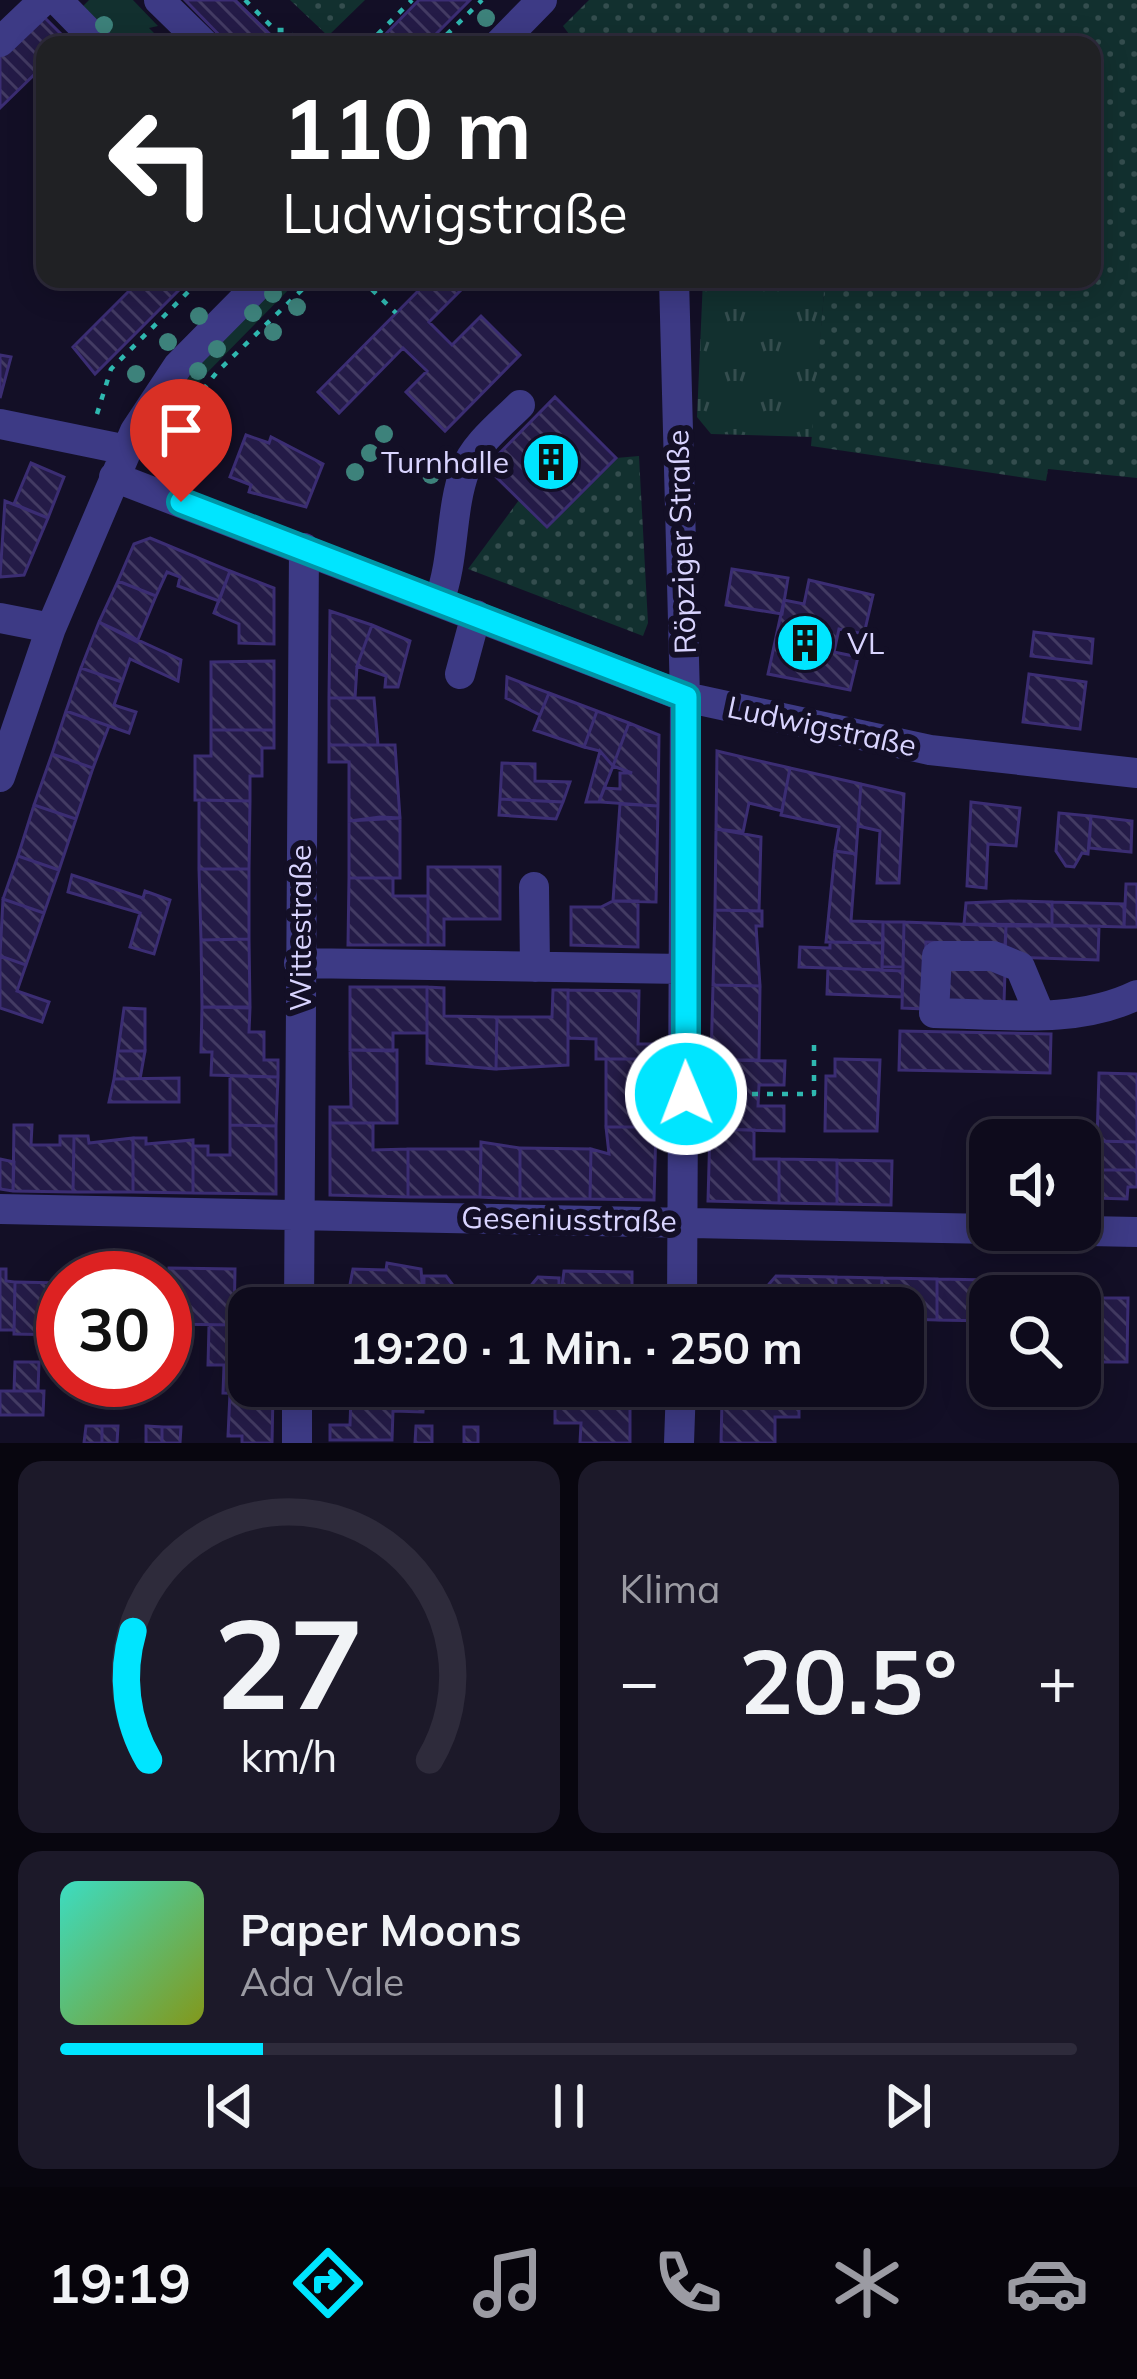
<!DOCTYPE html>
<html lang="de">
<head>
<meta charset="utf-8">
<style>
  body { margin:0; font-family:Mulish,sans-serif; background:#1c1929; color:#f1f3f6; height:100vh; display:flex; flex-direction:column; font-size:45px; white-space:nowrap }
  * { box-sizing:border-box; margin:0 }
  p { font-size:39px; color:#9b9ba3 }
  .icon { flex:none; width:66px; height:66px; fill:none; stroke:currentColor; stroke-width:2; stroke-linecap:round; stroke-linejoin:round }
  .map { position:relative; height:1443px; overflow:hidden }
  .sheet { display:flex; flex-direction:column; gap:18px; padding:18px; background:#08060f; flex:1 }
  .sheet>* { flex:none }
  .banner { position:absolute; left:36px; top:36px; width:1065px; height:252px; border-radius:24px; box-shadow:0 6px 30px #0003,0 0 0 3px #2e2b3b; background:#202124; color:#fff; overflow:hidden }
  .controls { position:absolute; left:969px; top:1119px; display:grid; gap:24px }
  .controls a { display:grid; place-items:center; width:132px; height:132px; border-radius:24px; background:#0e0b1c; box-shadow:0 6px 30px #0003,0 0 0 3px #2e2b3b; font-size:60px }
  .speed { position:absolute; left:36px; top:1251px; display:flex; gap:24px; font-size:60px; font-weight:700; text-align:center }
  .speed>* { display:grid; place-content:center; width:156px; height:156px; border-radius:50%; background:#0e0b1c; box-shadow:0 6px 30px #0003,0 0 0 3px #2e2b3b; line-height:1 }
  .speed .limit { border:18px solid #d22; background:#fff; color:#111 }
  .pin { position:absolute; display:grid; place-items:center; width:102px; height:102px; color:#fff; margin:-123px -51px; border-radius:50% 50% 50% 0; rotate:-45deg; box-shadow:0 0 12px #0007 }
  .pin .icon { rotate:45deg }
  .me { position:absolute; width:132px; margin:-66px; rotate:359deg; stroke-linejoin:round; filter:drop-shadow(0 0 9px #0008) }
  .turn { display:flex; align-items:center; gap:42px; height:252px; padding:0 48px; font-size:54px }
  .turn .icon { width:156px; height:156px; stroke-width:2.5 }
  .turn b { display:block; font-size:84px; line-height:102px }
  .big { font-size:90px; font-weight:700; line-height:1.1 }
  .sheet .widget { flex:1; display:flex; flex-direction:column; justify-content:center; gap:18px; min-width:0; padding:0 42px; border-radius:24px; background:#1c1929 }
  .sheet .dial { align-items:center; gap:0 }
  .dial svg { height:312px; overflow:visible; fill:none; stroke:#2e2b3b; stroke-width:7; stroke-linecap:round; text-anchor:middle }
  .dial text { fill:#f1f3f6; stroke:none }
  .song { display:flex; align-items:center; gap:36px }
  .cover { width:144px; height:144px; border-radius:18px; background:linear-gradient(135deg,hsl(170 70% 55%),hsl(70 70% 35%)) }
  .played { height:12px; border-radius:6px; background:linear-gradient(90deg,#00e5ff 20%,#2e2b3b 20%) }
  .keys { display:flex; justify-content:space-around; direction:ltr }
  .heat { display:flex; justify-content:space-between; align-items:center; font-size:66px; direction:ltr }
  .sheet .tiles { flex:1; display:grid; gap:18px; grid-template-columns:1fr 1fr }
  .widget:last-child { grid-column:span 2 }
  .trip { position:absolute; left:228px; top:1287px; width:696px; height:120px; border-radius:24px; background:#0e0b1c; box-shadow:0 6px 30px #0003,0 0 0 3px #2e2b3b; font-weight:700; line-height:120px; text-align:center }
  .dock { display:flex; height:192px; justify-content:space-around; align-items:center; background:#06040b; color:#9b9ba3 }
  .dock .icon { width:84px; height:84px }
  .dock .active { color:#00e5ff }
  .dock b { font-size:54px; color:#f1f3f6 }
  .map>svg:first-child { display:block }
  .grass { fill:#12302f }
  .park { fill:url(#park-tufts) }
  .garden { fill:url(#garden-dots) }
  .building { fill:url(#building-back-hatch); stroke:#3b2d73; stroke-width:3 }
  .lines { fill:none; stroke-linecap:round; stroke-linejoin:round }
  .path { stroke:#2fb8b0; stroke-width:4.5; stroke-dasharray:6 9; stroke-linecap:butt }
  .minor { stroke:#3d3a85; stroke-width:30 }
  .tree { fill:#3d827b }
  .route-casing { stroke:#0095a6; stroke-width:30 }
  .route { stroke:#00e5ff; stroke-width:21 }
  .labels { text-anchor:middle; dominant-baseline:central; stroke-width:12; stroke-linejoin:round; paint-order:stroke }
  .poi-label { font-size:30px; fill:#d9d4ff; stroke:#130f26; text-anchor:end }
  .street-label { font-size:30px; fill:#d9d4ff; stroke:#130f26 }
</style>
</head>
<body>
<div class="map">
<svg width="1137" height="1443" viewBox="0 0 1137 1443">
  <defs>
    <pattern id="park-tufts" width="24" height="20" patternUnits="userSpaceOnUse" patternTransform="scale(3)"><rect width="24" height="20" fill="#12302f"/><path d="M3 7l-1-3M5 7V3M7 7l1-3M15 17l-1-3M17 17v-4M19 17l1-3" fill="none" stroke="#344d4e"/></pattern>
    <pattern id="garden-dots" width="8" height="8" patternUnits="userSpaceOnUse" patternTransform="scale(3)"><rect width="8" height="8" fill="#12302f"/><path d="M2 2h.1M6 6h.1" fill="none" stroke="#344d4e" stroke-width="1.8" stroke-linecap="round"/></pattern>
    <pattern id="building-back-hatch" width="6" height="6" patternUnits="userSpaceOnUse" patternTransform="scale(3)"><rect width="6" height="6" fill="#241b47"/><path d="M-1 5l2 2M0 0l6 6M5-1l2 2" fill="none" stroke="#433b63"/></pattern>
  </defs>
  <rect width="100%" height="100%" fill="#130f26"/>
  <path class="grass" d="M89 0H133L158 26 149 28 166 45H112L78 11Z
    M282 279H299L203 377 162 433 155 425 196 367Z"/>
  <path class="park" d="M703 279H825L813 437 711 434 697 417Z"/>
  <path class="garden" d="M290 0H365L328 36Z
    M589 0H1137V478L1048 469 1046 481 811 446 825 279H1092V45H577L563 26Z
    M639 456 648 623 643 636 468 569 519 500 547 527 616 458Z"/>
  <path class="building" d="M185 0H235L279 43 284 37 292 45H229Z
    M419 0H470L425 45H375Z
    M41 14 68 41 45 45V64L0 108V55Z
    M141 279H190L95 374 73 347Z
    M430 279H472L429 322 452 345 481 316 520 355 445 431 406 392 427 371 403 348 339 413 318 392Z
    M0 355 11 357 0 398Z
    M555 397 616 458 547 527 486 467Z
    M246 435 269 443 271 437 323 464 306 507 249 492 251 485 230 477Z
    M31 463 64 477 48 518 14 504Z
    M5 501 48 518 24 575 0 577Z
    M150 538 230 571 219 601 178 586 180 577 167 572 156 596 118 581 134 544Z
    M732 569 788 578 782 614 726 605Z
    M230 571 274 588V644L239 643V624L214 613Z
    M809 580 873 595 864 634 839 629 834 652 858 657 850 690 768 674 784 600 804 604Z
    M118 581 156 596 137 642 99 622Z
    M330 611 372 625 357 666 355 698H329Z
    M99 622 181 660 178 681 130 659 122 682 81 668Z
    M372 625 410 641 398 687H385L386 676 357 666Z
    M1034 632 1093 639 1091 663 1031 656Z
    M274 661V730H211V662Z
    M81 668 122 682 114 705 136 712 129 733 66 711Z
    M1029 674 1086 682 1080 729 1023 722Z
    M507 677 549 693 540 715 506 698Z
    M549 693 597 711 584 747 534 730Z
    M329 698H374L378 745H329Z
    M66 711 109 726 93 768 52 754Z
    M597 711 629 723 613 766 600 751 584 747Z
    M629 723 659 735 658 806 599 802 604 788 620 789V773H632L613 766Z
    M211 730H274V748H262V776H250V801L195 800V756H211Z
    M329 745H395L400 818 349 821V762H329Z
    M600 751 613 766 599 802H586Z
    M717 751 790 768 782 811 749 803 743 832 716 829Z
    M52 754 93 768 76 819 34 805Z
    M502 763 535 764V781L570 782 563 802 500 799Z
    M790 768 861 784 856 854 835 851 839 827 781 815Z
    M861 784 904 794 899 883H877L880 831 858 826Z
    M500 799 563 802 556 819 499 815Z
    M199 800 250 801 249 869H199Z
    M971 802 1020 808 1016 846 988 844 986 888 967 886Z
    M620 804 658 806 656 902 613 901Z
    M34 805 76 819 59 870 18 856Z
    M1059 813 1091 816 1088 854 1082 853 1074 867 1066 866 1056 851Z
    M1091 816 1132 821 1131 852 1089 848Z
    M380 817 400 818V878H349V821Z
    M716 829 761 837 759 911 715 910Z
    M835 851 856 854 851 921 883 922V943L826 942Z
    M18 856 59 870 44 913 3 899Z
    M428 867H500V919H444V945H428Z
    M199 869H249V939L201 940Z
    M72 875 143 898 145 891 170 900 154 954 130 947 140 913 68 892Z
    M349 878H393V896H428V945H348Z
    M1126 884H1137V927H1124Z
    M3 899 44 913 26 965 0 956Z
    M613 901H638V947L571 945V907H601Z
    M1011 901 1052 902V925L964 924 966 903Z
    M1052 902 1124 904V927L1052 925Z
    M715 910 762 911V926H756L760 986 713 985Z
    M883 922H904L903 967H882Z
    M904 922 1006 926 1005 945 926 942 924 1009 902 1008Z
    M1006 926H1099L1098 960 1005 957Z
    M249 939 250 1007H202L201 940Z
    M830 942 883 943 882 970 799 967 800 947 830 948Z
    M0 956 26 965 17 991 49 1002 42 1022 0 1008Z
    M947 964 1005 971 1004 1003 946 1002Z
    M828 968 903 971 902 997 827 994Z
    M713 985 760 986 759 1060H711Z
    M350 987H427V1033H393V1051L350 1050Z
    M427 987 444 988V1016L497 1017 496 1069 427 1063Z
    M553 990H568V1065L496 1069 497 1017H552Z
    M568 990 639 991 638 1044H657L656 1059H596V1039L568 1038Z
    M202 1007 250 1008 249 1032H264V1060H278V1077L211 1075 212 1052H201Z
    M124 1008 145 1009V1051H118Z
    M900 1031 1051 1034 1050 1073 899 1070Z
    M350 1050H397V1123H330V1107H351Z
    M118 1051H145L140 1079H114Z
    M606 1059H656V1127H606Z
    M835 1059 880 1060 877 1131H825L826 1076H835Z
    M711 1060 785 1061 784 1085H759L758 1106H784V1131L710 1129Z
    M1099 1073 1137 1074V1142L1097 1141Z
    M230 1076 278 1077 276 1126 230 1125Z
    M179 1078V1102H109L114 1079Z
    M330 1123H373V1150L408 1149V1197L330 1195Z
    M14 1125H32L31 1145H60V1136H74L73 1192 13 1191Z
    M230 1125 276 1126V1194L193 1193V1146H208V1155H230Z
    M606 1127H656L654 1200 590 1199 591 1149 609 1154Z
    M710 1129 754 1130V1159H779V1203L708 1201Z
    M74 1136H88L89 1143 133 1138V1192H73Z
    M133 1138H146V1144L193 1140V1193L133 1192Z
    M1092 1141 1137 1142V1170H1096Z
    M481 1142 520 1148V1199L480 1197Z
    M520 1148 591 1149 590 1199H520Z
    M408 1149H481L480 1197H408Z
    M0 1159 14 1162 13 1191 0 1189Z
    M779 1159 837 1160V1204L779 1203Z
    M837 1160 892 1161 891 1205 837 1204Z
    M1080 1162 1096 1163 1095 1207H1080Z
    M1096 1170H1137V1187H1128L1127 1199 1095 1198Z
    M387 1263 421 1269 424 1308 346 1305 353 1269 386 1270Z
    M169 1268 235 1269 234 1325 165 1324Z
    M0 1269H6V1281L15 1282 14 1330H0Z
    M564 1271 632 1272V1308H559Z
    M424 1276H446L455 1288H491V1308H424Z
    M776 1276 836 1277 835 1308H769V1284Z
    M538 1277 559 1278V1308H491V1288L528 1289Z
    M836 1277 882 1278 881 1308H835Z
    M882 1278 937 1279V1320L903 1319V1308H881Z
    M937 1279 990 1280 989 1321 937 1320Z
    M990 1280 1041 1281V1296H990L989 1321Z
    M1041 1281 1092 1282 1087 1323H1080V1296H1041Z
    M15 1282 63 1283V1335L14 1334Z
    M1093 1298H1128L1127 1362H1088Z
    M209 1325H234V1335H249V1386H274L273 1394 223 1393 224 1365H208Z
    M15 1362H39L38 1391H14Z
    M351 1386H425V1396L351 1395Z
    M555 1386H631L630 1399H555Z
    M722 1386H775V1400H722Z
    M792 1386H832V1393L816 1392 815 1401 792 1400Z
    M0 1391H44L43 1415H0Z
    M230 1393 273 1394 272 1443H242V1436H228Z
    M351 1395 424 1396 423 1412 393 1411 392 1440H330V1425H350Z
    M555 1399H630V1443H580L581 1423H555Z
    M722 1400H799V1417H775V1443H721Z
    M86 1426H102V1443H84Z
    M102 1426H118L117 1443H102Z
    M146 1426 162 1427V1443H146Z
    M416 1426H432V1443H415Z
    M162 1427H181L180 1443H162Z
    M464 1427H478V1443H464Z"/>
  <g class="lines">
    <path class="path" d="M245 0 275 30H286L302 45
      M333 45H334
      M367 45 412 0
      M436 45 482 0
      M361 279 396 313
      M97 414 111 369 201 279
      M175 425 217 372 313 279
      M707 1094H814V1038"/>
    <path class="minor" d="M57 0 101 45
      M159 0 205 45
      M0 42 44 0
      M498 45 542 0
      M674 279 685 697 682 1308
      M0 424 127 450
      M114 477 685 697 930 750 1137 773
      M439 601C455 558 450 510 465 470 474 445 501 424 520 405
      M0 618 51 628
      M460 674 476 615
      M0 777 51 628 135 431 178 366 264 279
      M534 887 535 967
      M299 963 684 969
      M1040 1015 1020 967 993 956H937L934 1013C1002 1014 1076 1025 1137 995
      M0 1209 1137 1232
      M299 1308 304 548
      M297 1443V1386
      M679 1443 681 1386"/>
  </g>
  <g class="tree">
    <circle cx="486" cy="18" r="9"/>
    <circle cx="104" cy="25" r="9"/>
    <circle cx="273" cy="294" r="9"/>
    <circle cx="297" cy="307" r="9"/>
    <circle cx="253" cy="313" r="9"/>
    <circle cx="199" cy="316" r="9"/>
    <circle cx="273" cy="332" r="9"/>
    <circle cx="168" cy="342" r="9"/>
    <circle cx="217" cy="349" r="9"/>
    <circle cx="198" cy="371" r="9"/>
    <circle cx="136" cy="374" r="9"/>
    <circle cx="180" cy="394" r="9"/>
    <circle cx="163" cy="420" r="9"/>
    <circle cx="384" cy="434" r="9"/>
    <circle cx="370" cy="453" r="9"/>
    <circle cx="187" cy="468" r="9"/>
    <circle cx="355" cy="472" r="9"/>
    <circle cx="431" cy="475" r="9"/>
  </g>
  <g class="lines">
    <defs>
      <path id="route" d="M181 502 686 697V1094"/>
    </defs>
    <use href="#route" class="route-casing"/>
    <use href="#route" class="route"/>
  </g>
  <defs>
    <symbol id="building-disc" viewBox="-11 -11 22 22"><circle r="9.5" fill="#00e5ff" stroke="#130f26"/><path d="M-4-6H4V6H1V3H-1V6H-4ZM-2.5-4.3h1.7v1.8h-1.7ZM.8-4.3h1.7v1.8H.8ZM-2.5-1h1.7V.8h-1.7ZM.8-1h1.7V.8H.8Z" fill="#111"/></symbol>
  </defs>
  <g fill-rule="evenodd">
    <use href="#building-disc" x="518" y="429" width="66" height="66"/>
    <use href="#building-disc" x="772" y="610" width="66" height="66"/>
  </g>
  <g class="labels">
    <g class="poi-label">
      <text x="509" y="462">Turnhalle</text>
      <text x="847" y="643" text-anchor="start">VL</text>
    </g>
    <g class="street-label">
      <text transform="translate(681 542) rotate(-92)">Röpziger Straße</text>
      <text transform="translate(822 726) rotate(12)">Ludwigstraße</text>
      <text transform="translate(300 928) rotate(-90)">Wittestraße</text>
      <text transform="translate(569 1219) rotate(1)">Geseniusstraße</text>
    </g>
  </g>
</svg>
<div class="controls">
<a><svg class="icon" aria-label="sound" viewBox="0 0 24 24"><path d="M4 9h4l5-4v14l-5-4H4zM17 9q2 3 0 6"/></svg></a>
<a><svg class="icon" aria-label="search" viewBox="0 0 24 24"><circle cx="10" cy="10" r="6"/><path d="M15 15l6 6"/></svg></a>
</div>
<div class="speed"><div class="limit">30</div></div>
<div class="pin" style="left:181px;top:502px;background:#d93025"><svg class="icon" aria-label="arrive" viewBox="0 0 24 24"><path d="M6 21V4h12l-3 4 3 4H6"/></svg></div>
<svg class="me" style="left:686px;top:1094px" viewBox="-20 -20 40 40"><circle r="17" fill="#00e5ff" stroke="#fff" stroke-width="3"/><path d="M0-11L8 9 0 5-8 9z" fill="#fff"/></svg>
<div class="trip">19:20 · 1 Min. · 250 m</div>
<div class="banner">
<div class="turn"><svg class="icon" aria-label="left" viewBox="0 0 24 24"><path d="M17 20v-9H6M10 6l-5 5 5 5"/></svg><div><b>110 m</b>Ludwigstraße</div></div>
</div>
</div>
<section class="sheet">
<div class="tiles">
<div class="widget dial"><svg viewBox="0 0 100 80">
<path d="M14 69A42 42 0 1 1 86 69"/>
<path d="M14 69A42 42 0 0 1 10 36" stroke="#00e5ff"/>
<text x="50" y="56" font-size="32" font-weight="700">27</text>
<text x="50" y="72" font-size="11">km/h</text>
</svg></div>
<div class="widget"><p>Klima</p>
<div class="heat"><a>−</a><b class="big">20.5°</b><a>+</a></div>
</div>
<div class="widget">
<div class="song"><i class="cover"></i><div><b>Paper Moons</b><p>Ada Vale</p></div></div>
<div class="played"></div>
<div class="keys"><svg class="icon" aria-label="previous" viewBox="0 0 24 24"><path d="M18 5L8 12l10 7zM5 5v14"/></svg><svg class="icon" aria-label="pause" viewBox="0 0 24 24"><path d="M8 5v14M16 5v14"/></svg><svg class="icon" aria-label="next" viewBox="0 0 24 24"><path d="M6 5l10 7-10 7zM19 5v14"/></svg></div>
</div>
</div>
</section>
<nav class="dock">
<b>19:19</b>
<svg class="icon active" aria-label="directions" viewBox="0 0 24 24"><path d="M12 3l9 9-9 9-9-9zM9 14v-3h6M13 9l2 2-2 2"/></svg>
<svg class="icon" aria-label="music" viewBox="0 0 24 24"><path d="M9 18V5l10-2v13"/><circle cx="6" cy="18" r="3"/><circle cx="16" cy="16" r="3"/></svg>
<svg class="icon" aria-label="phone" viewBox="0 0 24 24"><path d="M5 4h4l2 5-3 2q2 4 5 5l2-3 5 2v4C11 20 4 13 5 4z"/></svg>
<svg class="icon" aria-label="climate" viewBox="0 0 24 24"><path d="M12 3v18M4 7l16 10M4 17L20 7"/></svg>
<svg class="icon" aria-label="car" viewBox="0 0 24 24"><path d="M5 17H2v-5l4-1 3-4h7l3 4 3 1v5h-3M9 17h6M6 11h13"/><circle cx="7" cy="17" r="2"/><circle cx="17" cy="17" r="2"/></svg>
</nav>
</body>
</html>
